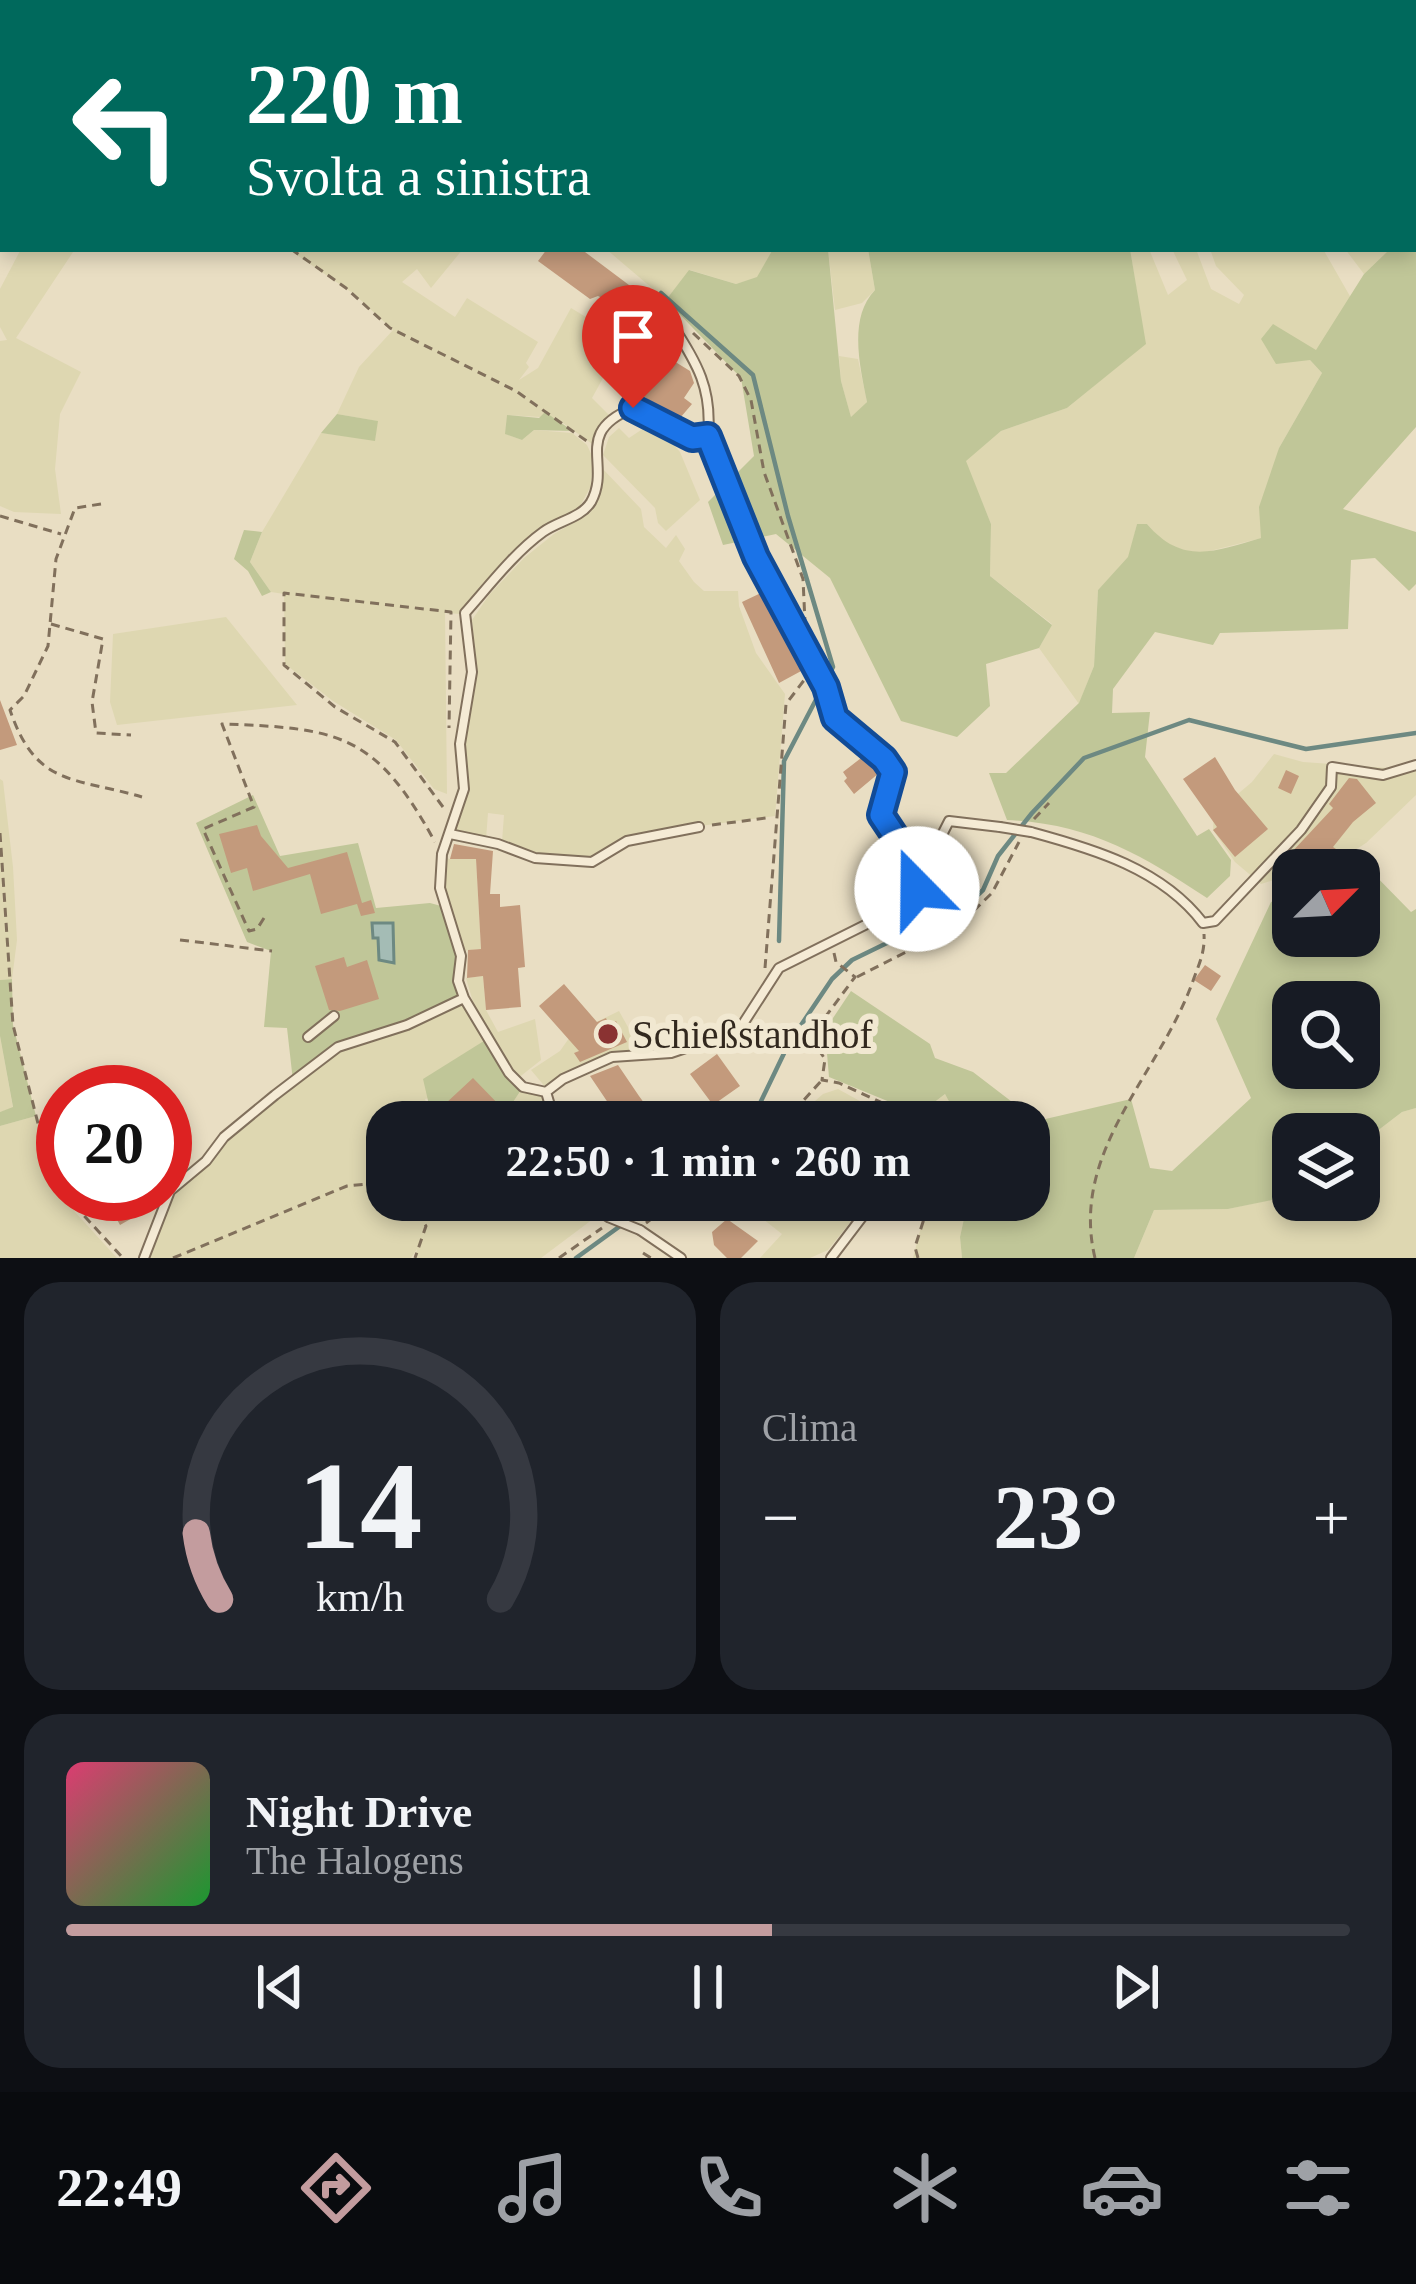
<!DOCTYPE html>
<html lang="it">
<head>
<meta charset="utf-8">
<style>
  body { margin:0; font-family:Georgia,serif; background:#20242c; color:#f1f3f6; height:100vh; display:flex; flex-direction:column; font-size:45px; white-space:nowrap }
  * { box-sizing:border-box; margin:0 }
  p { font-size:39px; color:#9ea1a6 }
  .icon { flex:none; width:66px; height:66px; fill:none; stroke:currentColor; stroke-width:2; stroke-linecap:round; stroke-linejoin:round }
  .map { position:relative; height:1258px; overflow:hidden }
  .drawer { display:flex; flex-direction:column; gap:24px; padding:24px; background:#0d0f14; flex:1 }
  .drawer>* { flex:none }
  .top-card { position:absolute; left:0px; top:0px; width:1416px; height:252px; box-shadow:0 6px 18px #0003; background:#00695c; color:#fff; overflow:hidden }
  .needle { width:78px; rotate:66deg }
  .buttons { position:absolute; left:1272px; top:849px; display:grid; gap:24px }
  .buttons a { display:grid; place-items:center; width:108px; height:108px; border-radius:24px; background:#171b24; box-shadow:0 6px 18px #0003; font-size:60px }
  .speed { position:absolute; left:36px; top:1065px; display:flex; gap:24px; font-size:60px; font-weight:700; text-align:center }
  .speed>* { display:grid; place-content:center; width:156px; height:156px; border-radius:50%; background:#171b24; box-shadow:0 6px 18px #0003; line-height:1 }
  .speed .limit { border:18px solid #d22; background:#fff; color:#111 }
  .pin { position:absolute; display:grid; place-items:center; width:102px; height:102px; color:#fff; margin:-123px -51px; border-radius:50% 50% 50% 0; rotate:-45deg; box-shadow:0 0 12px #0007 }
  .pin .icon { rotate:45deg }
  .me { position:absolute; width:132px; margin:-66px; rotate:338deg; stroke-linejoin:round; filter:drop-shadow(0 0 9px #0008) }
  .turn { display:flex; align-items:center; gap:42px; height:252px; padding:0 48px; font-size:54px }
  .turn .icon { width:156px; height:156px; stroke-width:2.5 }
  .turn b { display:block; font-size:84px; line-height:102px }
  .big { font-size:90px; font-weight:600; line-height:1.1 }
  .drawer .card { flex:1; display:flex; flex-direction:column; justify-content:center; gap:18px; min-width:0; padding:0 42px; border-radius:36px; background:#20242c }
  .drawer .dial { align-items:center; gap:0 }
  .dial svg { height:312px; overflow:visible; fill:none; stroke:#363941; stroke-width:7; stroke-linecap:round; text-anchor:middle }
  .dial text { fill:#f1f3f6; stroke:none }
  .song { display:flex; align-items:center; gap:36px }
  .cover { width:144px; height:144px; border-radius:18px; background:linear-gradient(135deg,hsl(340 70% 55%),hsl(130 70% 35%)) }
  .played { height:12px; border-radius:6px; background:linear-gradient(90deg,#c39c9e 55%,#363941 55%) }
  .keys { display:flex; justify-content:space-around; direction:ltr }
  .heat { display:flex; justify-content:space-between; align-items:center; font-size:66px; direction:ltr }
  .drawer .tiles { flex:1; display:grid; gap:24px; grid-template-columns:1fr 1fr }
  .card:last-child { grid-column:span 2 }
  .trip { position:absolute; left:366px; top:1101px; width:684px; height:120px; border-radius:36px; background:#171b24; box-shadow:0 6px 18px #0003; font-weight:600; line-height:120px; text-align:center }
  .dock { display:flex; height:192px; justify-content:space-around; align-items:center; background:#090b0e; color:#9ea1a6 }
  .dock .icon { width:84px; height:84px }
  .dock .active { color:#c39c9e }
  .dock b { font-size:54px; color:#f1f3f6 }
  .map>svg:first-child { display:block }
  .farmland { fill:#ded7b1 }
  .green { fill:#c0c698; fill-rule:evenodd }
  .water { fill:#a4bcb5; stroke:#6d8982; stroke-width:3 }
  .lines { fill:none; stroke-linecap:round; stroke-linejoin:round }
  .stream { stroke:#6d8982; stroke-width:4.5 }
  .building { fill:#c39a7c }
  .lane-casing { stroke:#81705c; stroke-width:12 }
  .path { stroke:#81705c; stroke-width:3; stroke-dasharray:9 6; stroke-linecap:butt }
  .lane { stroke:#f5ebd5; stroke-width:8 }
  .lane-bridge-casing { stroke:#81705c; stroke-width:12; stroke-linecap:butt }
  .lane-bridge { stroke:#f5ebd5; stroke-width:8 }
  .route-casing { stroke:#114b97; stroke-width:30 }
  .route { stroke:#1a73e8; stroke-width:21 }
  .poi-dot { fill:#8a3232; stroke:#f1e8d1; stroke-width:4.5 }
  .labels { text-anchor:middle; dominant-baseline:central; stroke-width:12; stroke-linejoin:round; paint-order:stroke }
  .poi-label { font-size:39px; fill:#32281e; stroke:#f1e8d1; text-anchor:start }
</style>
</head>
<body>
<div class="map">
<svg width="1416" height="1258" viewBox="0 0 1416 1258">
  <rect width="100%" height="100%" fill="#e9dec3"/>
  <path class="farmland" d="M14 0H361L364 3H12Z
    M21 249H75L16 338 81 372 60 414 55 469 61 514 14 512 0 506V341L7 340 0 327V289Z
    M288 249H463L431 288 417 269 402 282 455 317 467 298 538 342 526 363 529 367 519 380 538 368 571 308 624 340 592 398 611 417 595 446 556 418 507 415 506 434 522 440 534 430 572 433 587 445 593 458 591 486 579 508 546 524 501 564 461 614 445 613 447 794 434 789 396 740 333 701 285 664 284 594 271 592 250 562 262 532 321 433 375 440 377 421 337 414 359 367 393 330 354 294Z
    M606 249H773L757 278 736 284 690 270 666 300Z
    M828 249H868L875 290 862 303 835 310Z
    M1130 249H1149L1168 295 1187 280 1172 249H1196L1211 289 1239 304 1244 295 1216 266 1210 249H1323L1351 298 1310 360 1322 373 1279 448 1262 538 1194 555 1162 541 1147 524H1137L1129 557 1098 590 1094 666 1079 704 1039 648 1052 624 990 576 991 524 965 461 1001 431 1067 408 1145 344Z
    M1345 249H1390L1364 274Z
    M839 356 858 359 867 402 851 418 841 381Z
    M619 428 629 438 644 428 667 437 680 452 700 500 666 531 658 523 655 508 603 455 609 437Z
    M601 467 641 509 644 527 666 548 676 535 685 549 679 561 694 582 704 591H738L739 606 756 653 785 694 775 816 632 835 603 856 586 858 533 854 502 842 504 815 488 813 486 839 454 834 467 798 465 747 477 670 472 620 489 595 524 558 554 534 590 513 601 489Z
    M226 617 297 705 117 725 110 702 113 634Z
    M1274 754 1303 762 1416 770V795L1366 843 1338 861 1293 870V874L1261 884 1235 862 1213 830 1214 814 1252 782Z
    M0 779 3 781 13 867 17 940 12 979 0 980Z
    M442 854 449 859H476L481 949 460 951 440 888Z
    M483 976 486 1010 498 1032 535 1019 541 1060 517 1079 425 1099 433 1122H387V1200H588L601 1213 541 1258H415L417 1249 411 1258H144L170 1191 206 1161 224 1137 338 1047 464 998 478 1019 466 978Z
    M619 1011 643 1054H624L547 1089 531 1070 560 1051 572 1034Z
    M0 1036 13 1108 0 1112Z
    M523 1087 546 1092 555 1122H500Z
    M838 1089 898 1122H791L823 1094Z
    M945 1094 960 1122H922L919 1114Z
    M1416 1108V1258H1134L1154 1210 1228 1209 1293 1195V1200H1359V1145L1402 1112Z
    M36 1116 50 1172 75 1212 117 1258H0V1126Z
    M692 1200H868L828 1250 810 1258H760L782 1234 753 1211 724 1210 670 1219Z
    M928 1200H968L960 1237 962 1258H913Z"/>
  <path class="green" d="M531 0H1158L534 3Z
    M1416 224V427L1343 509 1416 532V584L1409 591 1375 558 1351 560 1348 629 1220 633 1213 645 1155 632 1113 689 1112 713 1150 712 1145 757 1197 836 1209 829 1231 860 1230 876 1207 898C1140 854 1090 824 1007 820L989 773H1006L1079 703 1094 666 1098 590 1128 557 1137 524H1147C1183 566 1215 551 1261 538L1259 507 1279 448 1322 373 1310 360 1276 364 1261 339 1273 324 1316 350 1364 274 1390 249H1413Z
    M773 249H828L841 381 851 417 867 402C860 367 848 318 875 290L868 249H1130L1146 344 1067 408 1001 431 966 461 991 524 990 576 1052 625 1039 648 986 664 990 706 957 737 901 721 830 578 776 534 723 545 708 502 754 456 741 378 666 300 689 270 736 284 757 277Z
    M545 412 573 431 534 430 522 440 505 434 507 415 539 418Z
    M337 414 378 421 375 441 321 433Z
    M244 530 262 532 250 562 271 592 262 596 248 571 234 559Z
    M253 795 280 856 358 843 376 908 430 903 445 907 457 938 458 981 464 998 407 1025 339 1047 293 1081 287 1028 264 1027 271 951 247 942 196 823Z
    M1362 862 1411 912 1416 909V1108L1402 1112 1359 1145V1134H1293L1291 1196 1228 1209 1154 1210 1134 1258H962L960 1237 968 1200H1029V1122H960L945 1094 919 1114 829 1077 825 1030 851 991 930 1044 935 1058 973 1072 1037 1121 1131 1099 1150 1168 1172 1171 1251 1098 1216 1019 1271 902 1293 893V936H1359V870H1344ZM1293 1002H1359V1068H1293Z
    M12 979 13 1025 36 1116 0 1126V1112L13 1107 0 1036V980Z
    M487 1039 523 1087 500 1122H433L423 1079Z"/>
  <path class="water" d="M372 923H393L394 963 379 960 378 938H373Z"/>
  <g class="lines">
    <path class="stream" d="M320 0 323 3
      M661 293 753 375 788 516 833 667 784 761 779 941
      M751 1122 789 1043 832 979 852 960 926 924 953 918 983 890 998 856 1032 813 1084 758 1189 720 1306 749 1416 733
      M576 1258 656 1200"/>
  </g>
  <path class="building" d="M547 249H581L641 294 631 312 598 296 590 299 538 261Z
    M626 348 648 363 656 350 690 371 694 383 684 398 692 404 680 418 674 414 671 418 649 407 652 402 609 373Z
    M765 591 803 670 779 683 742 602Z
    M0 700 17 745 0 750Z
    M865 755 879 773 854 794 844 781 847 778 843 772Z
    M1215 757 1235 790 1268 829 1235 857 1213 830 1217 827 1183 779Z
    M1286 770 1299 776 1291 794 1278 788Z
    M1349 778 1357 779 1376 803 1353 822 1333 847 1339 851 1319 870H1306L1290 854 1333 808 1329 804Z
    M257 825 261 836 288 868 347 852 362 903 371 900 375 913 361 916 357 904 321 914 310 874 253 891 247 868 231 873 219 834Z
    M454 844 493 851 490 894H500V907L520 905 525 967 518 968 521 1007 486 1010 483 976 467 978 468 950 481 949 476 859H450Z
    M344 957 347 967 367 960 379 999 340 1011 329 1010 315 966Z
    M1205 965 1221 976 1211 991 1194 980Z
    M564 984 597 1022 606 1018 609 1025 616 1021 627 1042 580 1062 574 1053 579 1051 539 1006Z
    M717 1054 740 1086 713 1105 690 1074Z
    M618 1065 639 1096 658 1122H621L590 1076Z
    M473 1078 503 1109 489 1122H462L445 1104Z
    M103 1194H142L150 1208 120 1225Z
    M727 1219 758 1241 741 1258H727L714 1245 712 1232Z"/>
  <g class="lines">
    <defs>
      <path id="lane" d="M1412 0 1416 6
        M708 436 756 557 825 687 835 718 884 759 893 772 881 815 920 874
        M1031 832C1094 849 1162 869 1203 923L1215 921 1301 830 1331 787 1332 767 1383 775 1416 765
        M450 834 498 844 535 858 592 862 627 841 699 827
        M308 1037 334 1016
        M546 1092 523 1087 509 1073 464 998 458 981 461 956 440 888 442 854 464 789 460 744 472 672 465 613C489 586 514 553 543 532 558 521 581 518 591 502 612 464 572 433 633 408L692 438 708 436C713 382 692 357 665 313
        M546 1092 563 1079 612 1057 671 1053 739 1030 779 968 907 904 949 821 1000 827
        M546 1092 555 1122
        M910 1122 912 1116
        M588 1200 608 1217
        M640 1230 681 1258
        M144 1258 170 1191 206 1161 224 1137 275 1095 338 1047 407 1025 464 998
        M831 1258 875 1200"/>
    </defs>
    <use href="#lane" class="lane-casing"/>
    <path class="path" d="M293 0 296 3
      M374 0 379 3
      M0 24 3 26
      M291 249 346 288 390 328 516 391 588 442
      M693 333 739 376 751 400 764 472 803 579 805 622
      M101 504 75 508 56 559 48 646 24 696 10 710C36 787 74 777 142 797
      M0 516 61 534
      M51 624 103 639 92 702 96 733 131 735
      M443 807 395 742 335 707 284 665V593L451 612 449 728
      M1034 819 1049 803
      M712 825 766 818
      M0 833 13 1025 47 1159 63 1193
      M264 918 257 929 249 931 203 829 254 807 222 724C340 728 376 734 435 842
      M180 940 272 951
      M834 953 836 962 855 977 817 1028 814 1043 825 1059 822 1080 839 1083 900 1111
      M765 968 786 704 805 679
      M857 977 959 925 992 893 1019 842
      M784 1122 822 1080
      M64 1194 123 1258
      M408 1200 426 1226 415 1258
      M624 1212 642 1200
      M646 1223 676 1200
      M643 1253 651 1258
      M173 1258 347 1186 387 1182
      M559 1258 602 1228
      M918 1258 915 1247 930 1200
      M1095 1258C1069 1150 1161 1074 1194 978 1200 962 1205 951 1204 934"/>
    <use href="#lane" class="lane"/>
    <defs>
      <path id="lane-bridge" d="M1000 827 1031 832
        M608 1217 640 1230"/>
    </defs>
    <use href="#lane-bridge" class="lane-bridge-casing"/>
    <use href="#lane-bridge" class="lane-bridge"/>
  </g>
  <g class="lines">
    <defs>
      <path id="route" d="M633 408 692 438 708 436 756 557 826 687 835 718 884 759 893 772 881 815 921 875 917 889"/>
    </defs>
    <use href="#route" class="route-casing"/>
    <use href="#route" class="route"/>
  </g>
  <circle class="poi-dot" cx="608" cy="1034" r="12"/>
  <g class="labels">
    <g class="poi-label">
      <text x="632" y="1034">Schießstandhof</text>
    </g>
  </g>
</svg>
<div class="buttons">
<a><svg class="needle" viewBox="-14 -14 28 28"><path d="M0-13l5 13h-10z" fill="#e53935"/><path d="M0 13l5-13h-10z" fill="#9ea1a6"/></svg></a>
<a><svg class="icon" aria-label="search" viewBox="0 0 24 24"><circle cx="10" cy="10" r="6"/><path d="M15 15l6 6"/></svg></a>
<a><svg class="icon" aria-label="layers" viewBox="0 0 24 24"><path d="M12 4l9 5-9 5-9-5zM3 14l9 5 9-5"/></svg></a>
</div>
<div class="speed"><div class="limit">20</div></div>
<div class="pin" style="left:633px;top:408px;background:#d93025"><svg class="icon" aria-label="arrive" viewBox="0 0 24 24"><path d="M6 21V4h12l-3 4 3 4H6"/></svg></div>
<svg class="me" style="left:917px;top:889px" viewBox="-20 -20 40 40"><circle r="19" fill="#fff"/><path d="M0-13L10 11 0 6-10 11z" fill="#1a73e8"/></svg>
<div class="trip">22:50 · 1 min · 260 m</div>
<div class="top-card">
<div class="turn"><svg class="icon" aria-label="left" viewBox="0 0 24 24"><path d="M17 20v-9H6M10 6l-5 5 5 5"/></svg><div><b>220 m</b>Svolta a sinistra</div></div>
</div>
</div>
<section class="drawer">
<div class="tiles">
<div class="card dial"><svg viewBox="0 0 100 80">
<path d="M14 69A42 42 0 1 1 86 69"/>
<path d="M14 69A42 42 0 0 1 8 52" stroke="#c39c9e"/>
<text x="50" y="56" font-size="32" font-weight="700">14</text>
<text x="50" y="72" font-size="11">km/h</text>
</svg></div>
<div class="card"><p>Clima</p>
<div class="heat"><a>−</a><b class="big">23°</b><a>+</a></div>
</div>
<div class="card">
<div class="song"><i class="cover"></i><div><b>Night Drive</b><p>The Halogens</p></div></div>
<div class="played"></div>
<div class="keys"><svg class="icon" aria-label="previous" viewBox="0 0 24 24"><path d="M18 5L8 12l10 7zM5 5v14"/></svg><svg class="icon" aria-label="pause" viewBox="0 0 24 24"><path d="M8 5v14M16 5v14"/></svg><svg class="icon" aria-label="next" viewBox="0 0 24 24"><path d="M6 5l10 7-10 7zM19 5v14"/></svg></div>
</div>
</div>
</section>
<nav class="dock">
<b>22:49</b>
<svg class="icon active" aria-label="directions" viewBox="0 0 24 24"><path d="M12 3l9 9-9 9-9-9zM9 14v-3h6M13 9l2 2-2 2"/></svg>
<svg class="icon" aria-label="music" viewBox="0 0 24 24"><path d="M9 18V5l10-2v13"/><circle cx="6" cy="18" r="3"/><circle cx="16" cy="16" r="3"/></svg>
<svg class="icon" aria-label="phone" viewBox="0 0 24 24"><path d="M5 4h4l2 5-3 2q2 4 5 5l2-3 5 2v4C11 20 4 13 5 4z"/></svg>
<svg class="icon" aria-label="climate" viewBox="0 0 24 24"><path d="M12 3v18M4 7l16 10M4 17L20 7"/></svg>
<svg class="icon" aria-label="car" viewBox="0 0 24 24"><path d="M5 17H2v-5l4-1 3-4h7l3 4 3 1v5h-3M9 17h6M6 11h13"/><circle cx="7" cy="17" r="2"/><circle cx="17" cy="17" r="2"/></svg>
<svg class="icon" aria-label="filters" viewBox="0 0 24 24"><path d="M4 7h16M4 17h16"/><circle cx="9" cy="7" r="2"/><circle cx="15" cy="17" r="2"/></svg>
</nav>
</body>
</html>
